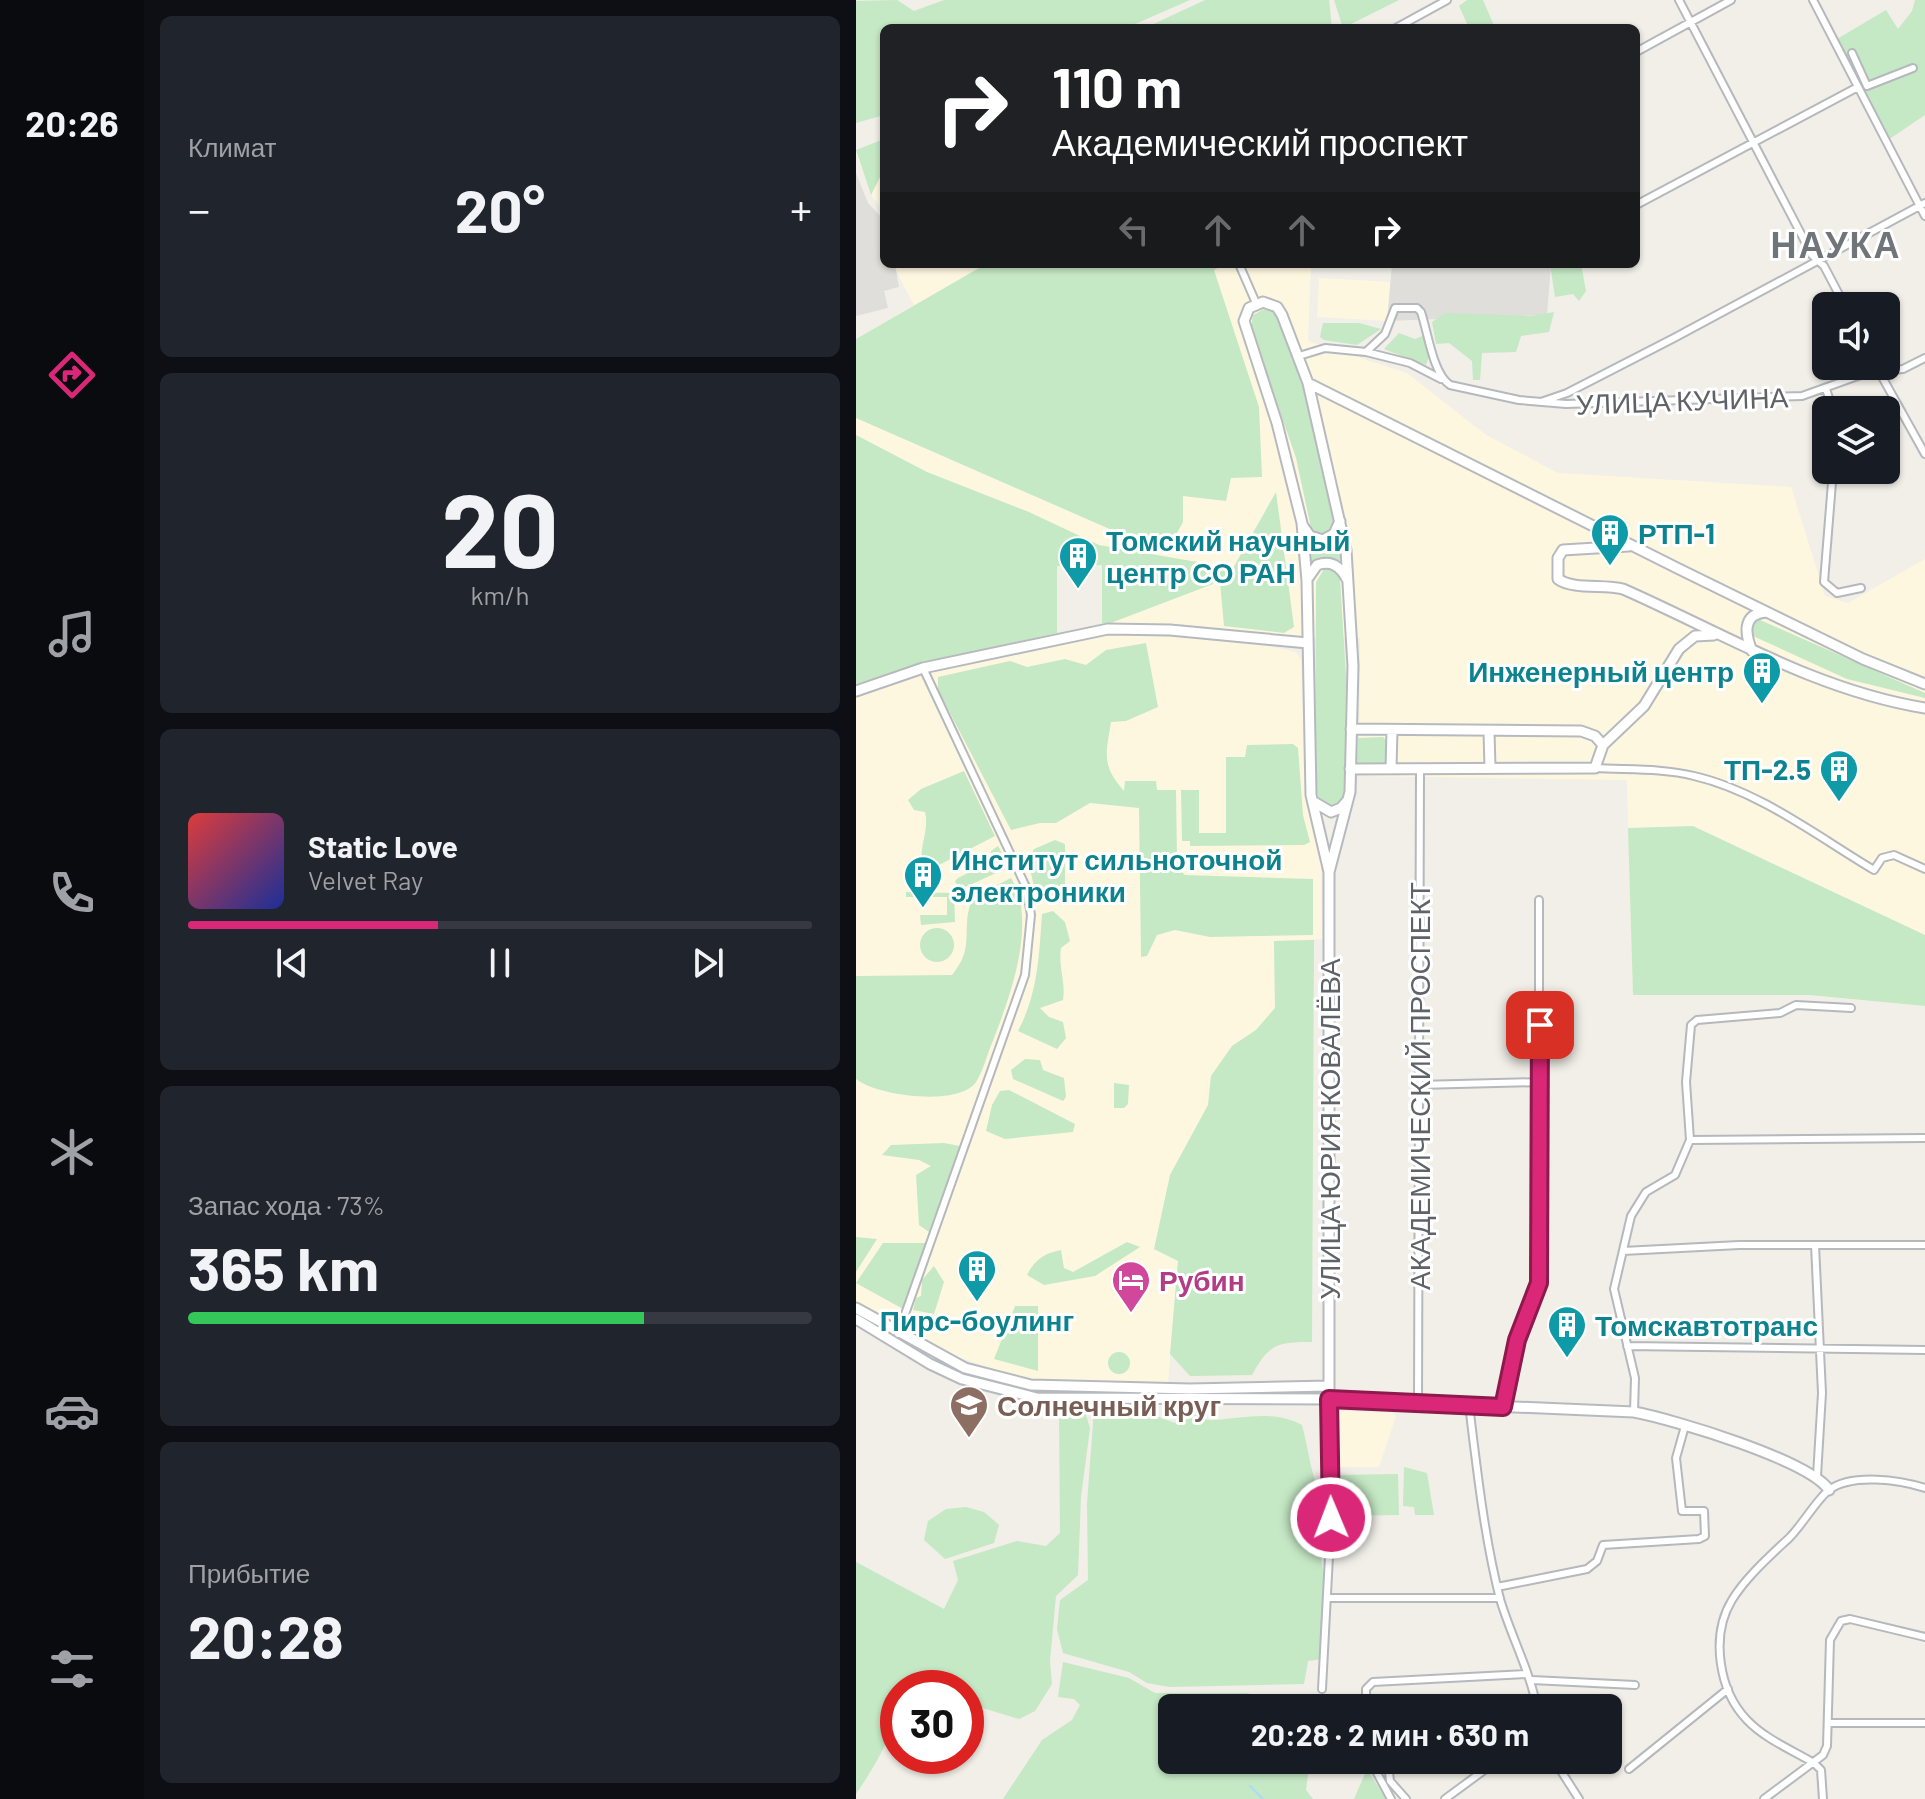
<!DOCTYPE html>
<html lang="ru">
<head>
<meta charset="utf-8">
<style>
  body { margin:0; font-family:Barlow,sans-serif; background:#20242c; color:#f1f3f6; height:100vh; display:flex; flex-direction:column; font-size:30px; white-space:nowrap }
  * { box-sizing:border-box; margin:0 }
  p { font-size:26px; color:#9ea1a6 }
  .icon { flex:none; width:44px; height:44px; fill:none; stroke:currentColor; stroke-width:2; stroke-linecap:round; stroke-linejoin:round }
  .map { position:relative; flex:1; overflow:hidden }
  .sheet { display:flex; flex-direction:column; gap:16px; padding:16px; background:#0d0f14; width:712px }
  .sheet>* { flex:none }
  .guide { position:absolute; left:24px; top:24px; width:760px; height:244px; border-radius:12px; box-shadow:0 2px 6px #0004; background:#202124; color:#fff; overflow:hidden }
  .fabs { position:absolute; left:956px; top:292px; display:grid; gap:16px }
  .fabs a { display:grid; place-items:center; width:88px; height:88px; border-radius:12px; background:#171b24; box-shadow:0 2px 6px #0004; font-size:40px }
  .speed { position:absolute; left:24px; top:1670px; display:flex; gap:16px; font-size:40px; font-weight:700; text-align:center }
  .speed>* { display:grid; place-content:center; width:104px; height:104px; border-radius:50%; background:#171b24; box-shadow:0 2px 6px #0004; line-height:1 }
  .speed .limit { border:12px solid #d22; background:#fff; color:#111 }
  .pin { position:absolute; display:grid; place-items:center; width:68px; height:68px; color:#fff; margin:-34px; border-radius:16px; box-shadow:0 4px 12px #0006 }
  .me { position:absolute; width:88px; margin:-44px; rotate:359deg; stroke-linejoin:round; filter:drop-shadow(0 0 6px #0008) }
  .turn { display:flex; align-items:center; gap:28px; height:168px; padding:0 40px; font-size:36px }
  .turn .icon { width:104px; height:104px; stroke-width:2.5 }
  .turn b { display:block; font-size:56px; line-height:68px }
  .lanes { display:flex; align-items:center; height:76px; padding:0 40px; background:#0003; justify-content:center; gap:40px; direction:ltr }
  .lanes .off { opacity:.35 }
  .big { font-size:60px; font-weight:700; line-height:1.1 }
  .sheet .widget { flex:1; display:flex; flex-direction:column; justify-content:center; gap:12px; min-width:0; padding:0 28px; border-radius:12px; background:#20242c }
  .sheet .dial { align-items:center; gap:0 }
  .dial b { font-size:104px; line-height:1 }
  .song { display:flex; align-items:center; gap:24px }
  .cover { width:96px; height:96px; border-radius:12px; background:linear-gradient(135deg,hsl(0 70% 55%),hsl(230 70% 35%)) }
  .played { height:8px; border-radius:4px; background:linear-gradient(90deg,#db2777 40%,#363941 40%) }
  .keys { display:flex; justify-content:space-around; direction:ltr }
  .heat { display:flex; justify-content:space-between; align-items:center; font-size:44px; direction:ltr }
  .charge { height:12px; border-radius:6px; background:linear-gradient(90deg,#34c759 73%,#363941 0) }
  .trip { position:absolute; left:302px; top:1694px; width:464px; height:80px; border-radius:12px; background:#171b24; box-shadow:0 2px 6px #0004; font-weight:700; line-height:80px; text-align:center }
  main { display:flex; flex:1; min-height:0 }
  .menu { display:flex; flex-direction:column; width:144px; justify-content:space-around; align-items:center; background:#090b0e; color:#9ea1a6 }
  .menu .icon { width:56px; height:56px }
  .menu .active { color:#db2777 }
  .menu b { font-size:36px; color:#f1f3f6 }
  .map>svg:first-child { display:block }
  .commercial { fill:#fef7e0 }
  .industrial { fill:#e0deda }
  .green { fill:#c5e8c5 }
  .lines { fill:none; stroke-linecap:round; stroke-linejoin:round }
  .stream { stroke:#aadaff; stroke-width:2 }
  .street-casing { stroke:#b5b8bc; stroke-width:10 }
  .secondary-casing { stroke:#b6babf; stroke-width:13 }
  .street { stroke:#fff; stroke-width:6 }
  .secondary { stroke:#fff; stroke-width:9 }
  .route-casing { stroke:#8e194d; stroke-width:20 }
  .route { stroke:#db2777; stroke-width:14 }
  .labels { text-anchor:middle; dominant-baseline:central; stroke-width:6; stroke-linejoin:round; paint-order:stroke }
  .street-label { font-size:28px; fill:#5f6368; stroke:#fff }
  .culture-label { font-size:28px; font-weight:bold; fill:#0d838f; stroke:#fff; text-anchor:start }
  .hotel-label { font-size:28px; font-weight:bold; fill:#b23c85; stroke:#fff; text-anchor:start }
  .education-label { font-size:28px; font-weight:bold; fill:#785e54; stroke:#fff; text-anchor:start }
  .district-label { font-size:36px; font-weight:bold; letter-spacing:2px; fill:#70757a; stroke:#fff }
</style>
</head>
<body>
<main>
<nav class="menu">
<b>20:26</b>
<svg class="icon active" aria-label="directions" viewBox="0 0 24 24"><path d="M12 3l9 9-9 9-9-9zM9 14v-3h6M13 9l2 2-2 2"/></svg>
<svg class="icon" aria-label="music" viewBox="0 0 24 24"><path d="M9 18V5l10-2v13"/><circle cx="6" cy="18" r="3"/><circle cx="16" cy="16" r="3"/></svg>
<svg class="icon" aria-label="phone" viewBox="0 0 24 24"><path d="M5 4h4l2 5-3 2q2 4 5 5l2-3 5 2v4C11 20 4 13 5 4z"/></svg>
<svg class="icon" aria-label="climate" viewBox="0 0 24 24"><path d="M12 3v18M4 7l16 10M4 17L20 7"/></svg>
<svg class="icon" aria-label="car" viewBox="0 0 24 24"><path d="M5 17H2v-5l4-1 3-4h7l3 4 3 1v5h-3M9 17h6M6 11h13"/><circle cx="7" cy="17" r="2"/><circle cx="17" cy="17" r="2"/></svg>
<svg class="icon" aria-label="filters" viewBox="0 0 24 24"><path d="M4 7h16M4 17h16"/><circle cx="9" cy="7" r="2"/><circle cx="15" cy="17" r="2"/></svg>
</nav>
<section class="sheet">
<div class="widget"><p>Климат</p>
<div class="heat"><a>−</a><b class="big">20°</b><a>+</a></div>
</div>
<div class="widget dial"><b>20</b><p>km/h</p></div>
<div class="widget">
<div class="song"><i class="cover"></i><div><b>Static Love</b><p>Velvet Ray</p></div></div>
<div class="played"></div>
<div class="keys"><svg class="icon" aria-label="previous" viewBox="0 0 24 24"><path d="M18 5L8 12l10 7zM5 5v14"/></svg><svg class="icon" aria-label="pause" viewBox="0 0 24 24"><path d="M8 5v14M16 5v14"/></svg><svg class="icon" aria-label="next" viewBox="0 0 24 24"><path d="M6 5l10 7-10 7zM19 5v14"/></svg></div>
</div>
<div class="widget"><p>Запас хода · 73%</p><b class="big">365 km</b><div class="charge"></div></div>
<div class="widget"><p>Прибытие</p><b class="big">20:28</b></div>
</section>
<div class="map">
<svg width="1069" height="1799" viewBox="0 0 1069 1799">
  <rect width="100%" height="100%" fill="#f1efe8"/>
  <path class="commercial" d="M28 150V211L15 195 0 153Z
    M41 264H455L452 341 551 373 630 435 702 473 935 487 969 596 992 603 1069 559V1006L953 995H777L771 780 503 776 504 638 428 637 321 624 246 623V565L201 566V633L65 663 0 686V339L58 305 38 267Z
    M463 278 535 282 531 321 461 317Z
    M253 634 385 640 440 652 445 660 450 796 465 863 466 939 418 941 419 1008 400 1030 376 1046 355 1076 352 1105 314 1175 322 1261 312 1384 176 1382 83 1351 0 1303V696L69 672Z
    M480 1411 536 1413 540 1416 523 1467H480Z"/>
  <path class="industrial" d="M0 173 12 203 28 220V264H39L43 287 28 291 32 308 0 316Z
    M536 264H695L691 315 531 321Z"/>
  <path class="green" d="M41 0 58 11 88 0H334L270 28H28V115L0 123V1Z
    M349 0H473L476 28H289Z
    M478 0H543L487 28Z
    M611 0H627L639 28H613L603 6Z
    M1059 0H1069V115L1029 142 981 39 1030 10 1042 29 1056 11Z
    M28 139V169L15 195 0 150Z
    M130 264H369L358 270 403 407 406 477 375 478 370 501 327 496V522L316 542 281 541 0 418V339Z
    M694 264H725L730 291 723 301 717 294 699 297Z
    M408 309 416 311 422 318 454 407 478 521 471 534H464L455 528 440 458 395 328 397 315Z
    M698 312 693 332 665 336 660 352 626 353 624 380H617L616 361 593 343 580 344 576 322 589 313 675 316Z
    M467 323H503L525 329 501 345 468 340 464 337Z
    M543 333 559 339 569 335 574 354 570 365 528 349Z
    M0 435 71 472 173 512 243 545 353 564 357 584 252 624 246 623V565L201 566V633L65 663 0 686Z
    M420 492 438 627 428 633 368 626 363 571 376 570Z
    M484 538 487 561 470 558 455 562 454 544 469 546Z
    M468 569 479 570 484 577 490 677 489 792 486 801 474 805 463 800 459 784 460 582Z
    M902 619 1069 693V698L991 679 897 636 896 624Z
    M290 643 302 707 270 721 255 722C250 754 245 765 268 791L269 781H300L301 790H320L321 859 322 868 329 875 457 879V935L354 937 319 930 301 935 291 956 285 957 283 808 234 803 200 823H184L155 830 82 690V677L154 661 171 667 209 659 230 665 250 650Z
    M527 737 531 741 532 763 527 767 501 765 502 738Z
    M437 744 442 748 447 815 454 842 448 845 334 846V841H326L325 790H343V833H370V757H389L391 745Z
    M108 771 139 836 81 866 68 868C60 852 74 832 69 812L58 810 52 800 65 789Z
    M837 826 1069 935V1006L953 995H777L772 828Z
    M199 840 209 844V903L181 901 172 859 178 849Z
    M142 846 153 867 103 890 99 881 102 878 134 862 135 851Z
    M155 878C183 923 152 1003 134 1048 130 1059 126 1073 120 1082 103 1107 21 1096 0 1079V976L96 975C121 945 103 929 117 897Z
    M50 892 98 893 99 922 65 925 64 915H91V897H50Z
    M197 911 209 922 214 941 205 948C202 966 210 982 207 1000L184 1008 193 1017 207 1022 210 1038 201 1049 162 1031C182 993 183 956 186 914Z
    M64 945a17 17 0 1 1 34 0a17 17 0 1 1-34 0Z
    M458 940 456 1342C421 1342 413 1344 396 1375L334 1376 314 1354 322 1261 298 1249 314 1175 352 1105 355 1076 376 1046 400 1030 419 1008 418 941Z
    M169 1059 184 1060 187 1070 208 1078 210 1097 207 1101 157 1079 155 1070Z
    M258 1083 273 1085 272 1104 268 1108H258Z
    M153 1090 219 1124 217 1132 149 1139 130 1131 136 1105 144 1091Z
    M88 1143 104 1146 73 1232 63 1225 60 1175 75 1166 63 1160 26 1155 35 1145Z
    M0 1237 21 1239 0 1272Z
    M271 1242 284 1247 239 1276 188 1285 171 1275C179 1259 189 1253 205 1250L208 1268 217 1272Z
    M27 1243H72L47 1309 0 1283Z
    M78 1266 88 1282 78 1314 57 1310 60 1298 65 1296 66 1280Z
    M159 1306H182V1371L138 1359Z
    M252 1363a11 11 0 1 1 22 0a11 11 0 1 1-22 0Z
    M207 1406 229 1412 234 1428 225 1497 222 1575 200 1596 194 1661 196 1684 179 1711 163 1719 110 1703V1688H42C42 1729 23 1760 0 1794V1562L88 1609 102 1580 97 1561 161 1541 190 1546 204 1533 203 1408Z
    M247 1406H274L319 1423C342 1405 342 1422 360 1420 389 1418 418 1410 446 1425 453 1451 455 1478 467 1500 455 1533 470 1568 470 1602 470 1621 467 1640 466 1659L452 1661 448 1684 314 1687 291 1683 273 1672 207 1653 201 1629 204 1600 232 1580 231 1503 238 1410Z
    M548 1467 571 1473 578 1515H559L558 1507 547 1506Z
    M542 1474 543 1515 482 1516 481 1475Z
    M110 1507 128 1512 143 1525 138 1543 89 1559 68 1540 72 1521 90 1509Z
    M207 1662 273 1678 299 1693H390L418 1698 449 1694 462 1697 461 1708H316V1760H454L450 1790 457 1799H147L186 1740 216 1720 224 1705 218 1699 202 1697Z
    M511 1769 530 1799H498Z"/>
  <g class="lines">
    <path class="stream" d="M394 1786 407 1799"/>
    <defs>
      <path id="street" d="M823 0 956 255 968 266 989 306
        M957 0 1069 216
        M540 28 591 0
        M780 52 875 0
        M996 53 1011 86 1057 68
        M780 205 1000 88
        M383 264 400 303
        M510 352 554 363 585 379
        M443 356 469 348 510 352 529 334 539 308H561L565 312C572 333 577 374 594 385L663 400 710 404 946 396 1013 372 1047 369 1069 358
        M1020 366 1069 454
        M970 389 977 410
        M685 402 711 393 818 338 1069 203
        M977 470 968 582 981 593 1005 588
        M739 768C771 770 806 768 838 776 903 791 961 836 1018 870L1026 858 1038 855 1069 869
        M562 1085 684 1082
        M834 1140 1069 1138
        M959 1245 966 1393 961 1476
        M767 1251 883 1245H1069
        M42 1334 169 975 175 915 170 887 67 668
        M771 1346 1069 1350
        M562 1403 564 769
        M613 1405C621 1469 628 1536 644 1599 655 1636 674 1671 681 1708
        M647 1407 661 1340 683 1283V900
        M778 1412 779 1378 758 1289 775 1216 790 1192 819 1175 834 1140 830 1082 835 1025 841 1020 924 1013 940 1005 995 1008
        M641 1587 731 1569 741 1561 747 1545 843 1539 849 1536 848 1511H826L820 1458 829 1426
        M473 1598H644
        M676 1680 779 1685
        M466 1689 475 1518 473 1399
        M510 1708V1689L517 1682 670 1674
        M972 1723H1069
        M514 1760 535 1799
        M698 1760 723 1799
        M532 1763 534 1781 550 1799
        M773 1769 872 1689
        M589 1799 642 1760
        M908 1799 967 1755 971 1746 974 1640 985 1621 994 1619 1069 1637
        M967 1799 965 1770 958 1763C936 1750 909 1739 891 1720 863 1691 854 1636 876 1600 890 1577 914 1556 934 1537 946 1525 962 1498 973 1490 996 1473 1044 1480 1069 1488"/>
      <path id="secondary" d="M452 383 821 568 1007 659 1069 684
        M447 526 454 536 467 540 478 534 484 521
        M773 546 707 550 702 558V579C717 590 748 584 767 589 867 633 959 690 1069 708
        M452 578 461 565C475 560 484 566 491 579
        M896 651C889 634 886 614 910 612
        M0 691 67 668 252 629 314 630 452 643
        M495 729 725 731 739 736 747 745
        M633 731 634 768
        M494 769 739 768 747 745 788 706 823 649 839 636 858 635
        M535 769 536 730
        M458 802 475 812 485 808 491 801
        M0 1308 109 1368 175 1385 334 1389 473 1386
        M0 1319 74 1364 106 1379 181 1398 473 1399 778 1412C816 1419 953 1460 973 1490
        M473 1399V872L455 795 451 581 446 523 421 423 388 321 393 308 407 302 421 307 426 315 452 383 490 550 497 666 494 792 473 872"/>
    </defs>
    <use href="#street" class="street-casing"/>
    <use href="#secondary" class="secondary-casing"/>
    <use href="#street" class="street"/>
    <use href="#secondary" class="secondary"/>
  </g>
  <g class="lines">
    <defs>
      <path id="route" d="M475 1518 473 1399 647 1407 661 1340 683 1283 684 1025"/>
    </defs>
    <use href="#route" class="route-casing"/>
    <use href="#route" class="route"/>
  </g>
  <defs>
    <symbol id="building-pin" viewBox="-11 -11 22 30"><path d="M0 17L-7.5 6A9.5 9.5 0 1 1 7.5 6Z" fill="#0f9aa8" stroke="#fff"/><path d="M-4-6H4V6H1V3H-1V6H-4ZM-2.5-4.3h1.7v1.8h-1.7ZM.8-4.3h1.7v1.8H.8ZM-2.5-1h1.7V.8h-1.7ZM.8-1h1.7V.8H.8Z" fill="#fff"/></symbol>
    <symbol id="hotel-pin" viewBox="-11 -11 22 30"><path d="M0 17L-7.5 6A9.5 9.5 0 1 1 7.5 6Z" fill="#d1479c" stroke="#fff"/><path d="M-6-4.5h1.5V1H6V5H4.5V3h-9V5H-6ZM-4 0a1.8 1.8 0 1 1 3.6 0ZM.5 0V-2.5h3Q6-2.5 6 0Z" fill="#fff"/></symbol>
    <symbol id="school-pin" viewBox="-11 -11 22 30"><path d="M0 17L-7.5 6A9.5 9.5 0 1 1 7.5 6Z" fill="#8d6e63" stroke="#fff"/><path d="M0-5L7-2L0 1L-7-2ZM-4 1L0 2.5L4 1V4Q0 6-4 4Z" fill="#fff"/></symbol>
  </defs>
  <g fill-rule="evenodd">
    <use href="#building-pin" x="732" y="511" width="44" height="60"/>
    <use href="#building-pin" x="200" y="534" width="44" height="60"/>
    <use href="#building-pin" x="884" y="649" width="44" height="60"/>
    <use href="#building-pin" x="961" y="747" width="44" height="60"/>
    <use href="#building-pin" x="45" y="853" width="44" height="60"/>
    <use href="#building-pin" x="99" y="1247" width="44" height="60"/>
    <use href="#hotel-pin" x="253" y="1258" width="44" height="60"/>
    <use href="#building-pin" x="689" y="1303" width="44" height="60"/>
    <use href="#school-pin" x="91" y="1383" width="44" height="60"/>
  </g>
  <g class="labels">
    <g class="street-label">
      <text transform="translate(826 400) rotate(-2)">УЛИЦА КУЧИНА</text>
      <text transform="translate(563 1086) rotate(-90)">АКАДЕМИЧЕСКИЙ ПРОСПЕКТ</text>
      <text transform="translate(473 1129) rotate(-90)">УЛИЦА ЮРИЯ КОВАЛЁВА</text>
    </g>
    <g class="culture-label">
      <text x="782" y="533">РТП-1</text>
      <text x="250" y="540">Томский научный<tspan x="250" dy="32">центр СО РАН</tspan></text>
      <text x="878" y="671" text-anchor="end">Инженерный центр</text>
      <text x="955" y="769" text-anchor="end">ТП-2.5</text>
      <text x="95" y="859">Институт сильноточной<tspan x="95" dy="32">электроники</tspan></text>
      <text x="121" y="1320" text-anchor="middle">Пирс-боулинг</text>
      <text x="739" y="1325">Томскавтотранс</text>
    </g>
    <g class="hotel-label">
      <text x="303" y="1280">Рубин</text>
    </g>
    <g class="education-label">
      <text x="141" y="1405">Солнечный круг</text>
    </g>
    <g class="district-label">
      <text x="980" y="243">НАУКА</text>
    </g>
  </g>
</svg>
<div class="fabs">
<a><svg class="icon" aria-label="sound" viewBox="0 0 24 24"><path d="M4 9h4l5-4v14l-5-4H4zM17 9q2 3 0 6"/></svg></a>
<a><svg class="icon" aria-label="layers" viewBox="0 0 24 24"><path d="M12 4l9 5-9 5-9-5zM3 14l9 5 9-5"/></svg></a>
</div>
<div class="speed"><div class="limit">30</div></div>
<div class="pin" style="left:684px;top:1025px;background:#d93025"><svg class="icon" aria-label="arrive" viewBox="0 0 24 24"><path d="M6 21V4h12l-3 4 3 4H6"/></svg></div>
<svg class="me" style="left:475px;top:1518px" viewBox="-20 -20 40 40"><circle r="17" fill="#db2777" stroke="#fff" stroke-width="3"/><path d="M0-11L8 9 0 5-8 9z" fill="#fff"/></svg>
<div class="trip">20:28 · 2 мин · 630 m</div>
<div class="guide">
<div class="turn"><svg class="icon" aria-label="right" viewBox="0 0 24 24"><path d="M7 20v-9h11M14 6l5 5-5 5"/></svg><div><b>110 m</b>Академический проспект</div></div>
<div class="lanes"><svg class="icon off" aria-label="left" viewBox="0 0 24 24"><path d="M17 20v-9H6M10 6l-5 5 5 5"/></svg><svg class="icon off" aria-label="ahead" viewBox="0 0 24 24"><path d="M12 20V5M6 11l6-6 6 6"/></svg><svg class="icon off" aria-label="ahead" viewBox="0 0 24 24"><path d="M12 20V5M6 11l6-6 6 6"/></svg><svg class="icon" aria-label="right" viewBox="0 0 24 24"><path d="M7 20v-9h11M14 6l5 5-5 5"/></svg></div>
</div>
</div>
</main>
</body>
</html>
